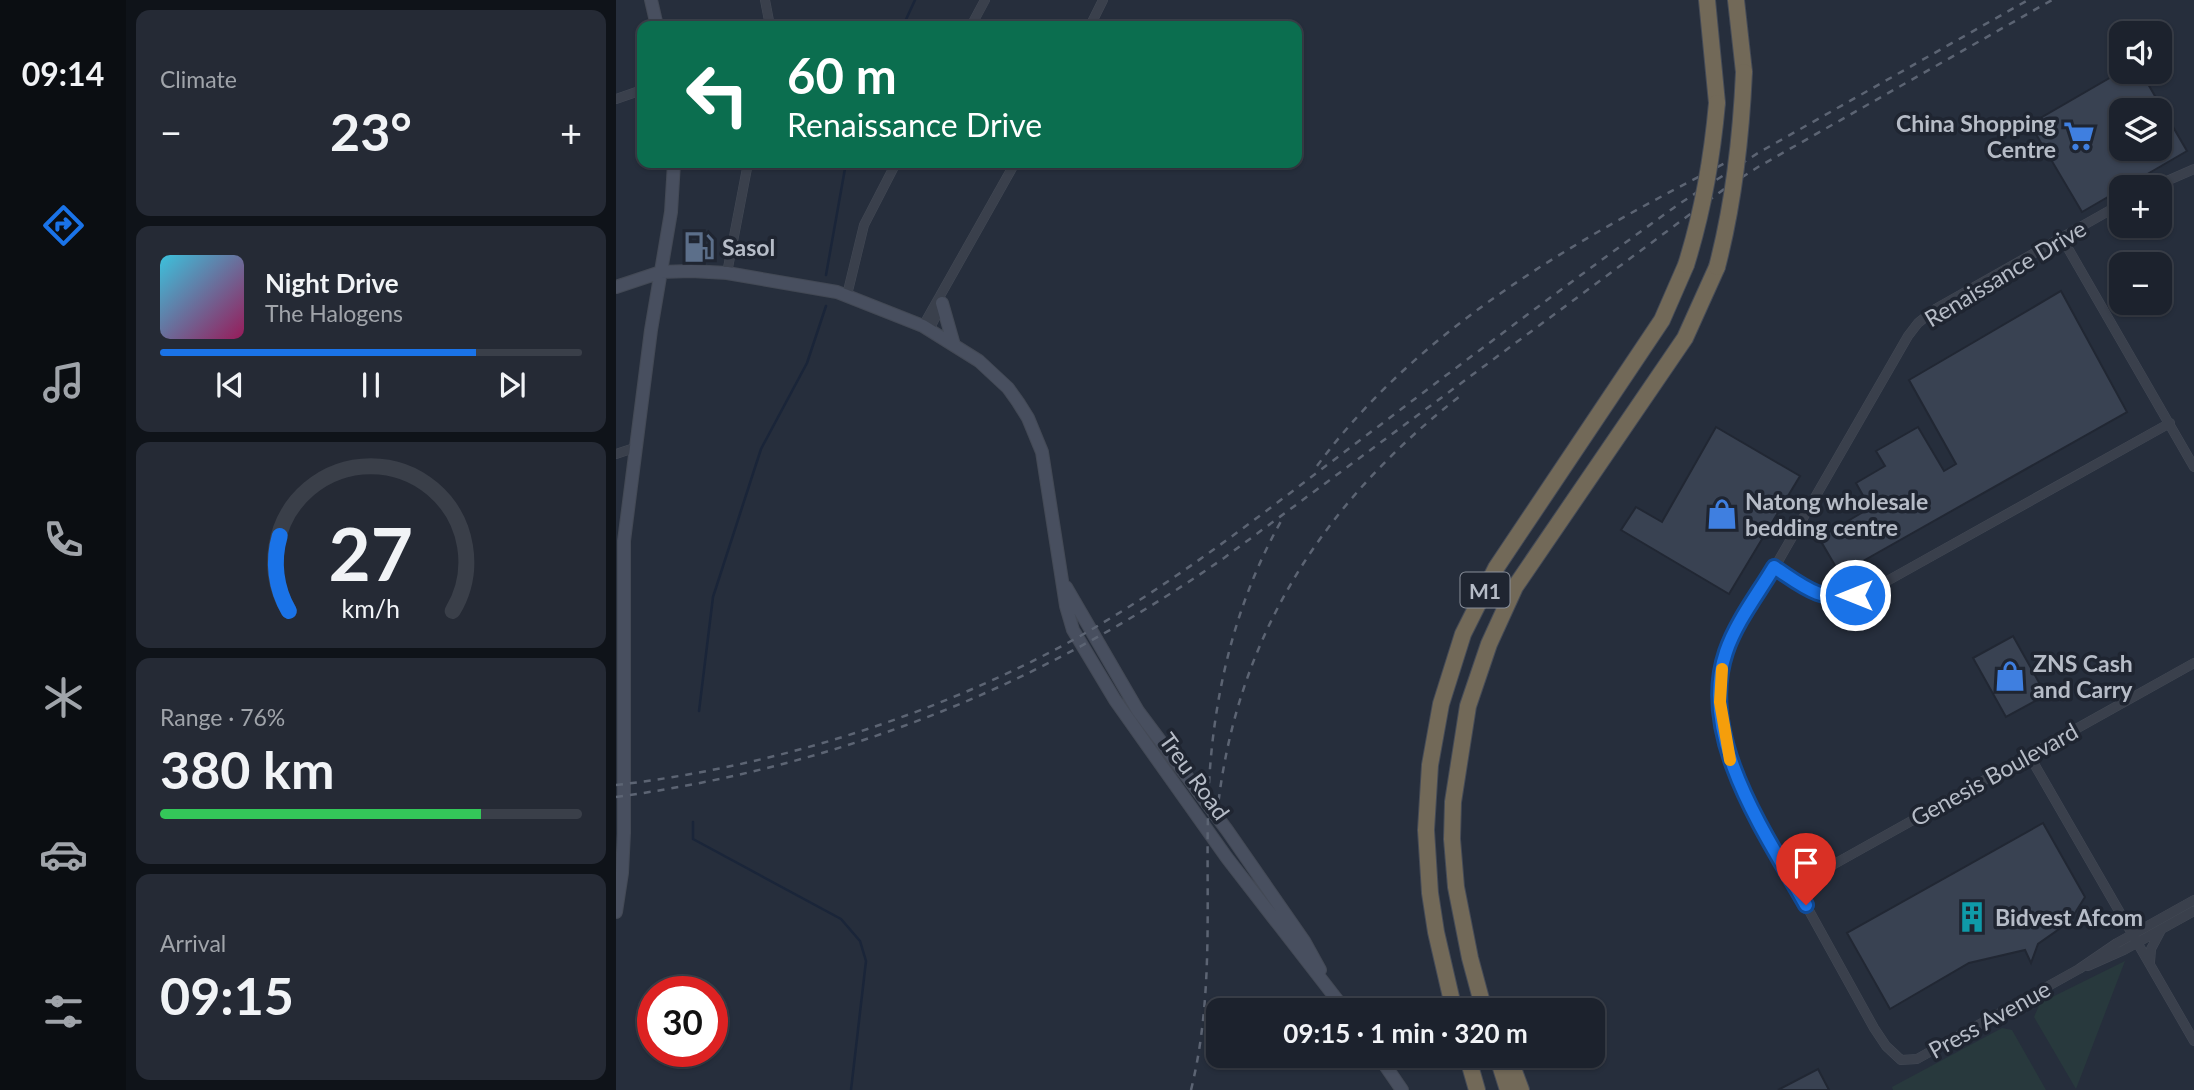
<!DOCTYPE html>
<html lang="en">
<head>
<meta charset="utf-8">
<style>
  body { margin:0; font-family:Lato,sans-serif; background:#252a35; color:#f1f3f6; height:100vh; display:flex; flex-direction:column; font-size:26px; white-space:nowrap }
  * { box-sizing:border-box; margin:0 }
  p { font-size:23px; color:#a0a4aa }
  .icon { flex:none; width:38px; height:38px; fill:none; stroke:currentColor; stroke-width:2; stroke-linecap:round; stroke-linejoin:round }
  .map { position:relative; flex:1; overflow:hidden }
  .details { display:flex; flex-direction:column; gap:10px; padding:10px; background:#0f1319; width:490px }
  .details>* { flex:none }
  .top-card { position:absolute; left:21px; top:21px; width:665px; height:147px; border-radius:14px; box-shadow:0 2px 5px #0004,0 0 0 2px #3a3f49; background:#0b6e4f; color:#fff; overflow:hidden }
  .fabs { position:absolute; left:1493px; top:21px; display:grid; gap:14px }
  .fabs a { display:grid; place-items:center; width:63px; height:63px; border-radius:14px; background:#1c222d; box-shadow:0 2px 5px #0004,0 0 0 2px #3a3f49; font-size:35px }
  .speed { position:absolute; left:21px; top:976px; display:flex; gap:14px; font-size:35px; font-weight:700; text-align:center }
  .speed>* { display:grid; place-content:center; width:91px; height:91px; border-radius:50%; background:#1c222d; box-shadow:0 2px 5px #0004,0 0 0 2px #3a3f49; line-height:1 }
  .speed .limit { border:10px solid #d22; background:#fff; color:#111 }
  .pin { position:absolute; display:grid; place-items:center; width:60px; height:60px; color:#fff; margin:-72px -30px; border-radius:50% 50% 50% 0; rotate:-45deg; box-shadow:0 0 7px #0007 }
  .pin .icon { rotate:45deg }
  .me { position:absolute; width:77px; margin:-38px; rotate:270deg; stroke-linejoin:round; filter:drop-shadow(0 0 5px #0008) }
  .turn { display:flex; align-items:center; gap:24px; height:147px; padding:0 35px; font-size:32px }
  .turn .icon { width:91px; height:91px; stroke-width:2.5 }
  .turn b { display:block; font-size:49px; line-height:60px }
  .big { font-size:52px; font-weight:700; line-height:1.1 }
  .details .widget { flex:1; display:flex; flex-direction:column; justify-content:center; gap:10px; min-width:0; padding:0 24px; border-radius:14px; background:#252a35 }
  .details .dial { align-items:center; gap:0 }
  .dial svg { height:182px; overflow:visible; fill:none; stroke:#3a3f49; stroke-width:7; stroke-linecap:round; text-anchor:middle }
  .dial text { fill:#f1f3f6; stroke:none }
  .song { display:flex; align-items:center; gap:21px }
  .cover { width:84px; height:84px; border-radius:10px; background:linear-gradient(135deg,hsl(190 70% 55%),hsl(330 70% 35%)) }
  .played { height:7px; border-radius:4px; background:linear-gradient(90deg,#1a73e8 75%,#3a3f49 75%) }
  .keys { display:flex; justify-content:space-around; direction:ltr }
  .heat { display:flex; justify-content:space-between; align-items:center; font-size:38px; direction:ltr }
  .charge { height:10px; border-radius:5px; background:linear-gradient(90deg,#34c759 76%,#3a3f49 0) }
  .trip { position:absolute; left:590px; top:998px; width:399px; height:70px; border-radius:14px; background:#1c222d; box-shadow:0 2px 5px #0004,0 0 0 2px #3a3f49; font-weight:700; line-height:70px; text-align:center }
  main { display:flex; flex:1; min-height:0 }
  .tabs { display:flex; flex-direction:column; width:126px; justify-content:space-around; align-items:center; background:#0b0e12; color:#a0a4aa }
  .tabs .icon { width:49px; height:49px }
  .tabs .selected { color:#1a73e8 }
  .tabs b { font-size:32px; color:#f1f3f6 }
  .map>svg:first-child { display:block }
  .green { fill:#28393d }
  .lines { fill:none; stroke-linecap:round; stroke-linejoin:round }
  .stream { stroke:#1a2539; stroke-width:2.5 }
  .building { fill:#394252; stroke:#212733; stroke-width:2; fill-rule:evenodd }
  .street-casing { stroke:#434955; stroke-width:10 }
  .secondary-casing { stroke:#434955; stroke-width:14 }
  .highway-casing { stroke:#454b57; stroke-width:18 }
  .street { stroke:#3a404c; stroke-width:9 }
  .secondary { stroke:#484f5f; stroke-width:12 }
  .highway { stroke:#726958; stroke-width:16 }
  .rail { stroke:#5c6473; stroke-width:2.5; stroke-dasharray:7 7; stroke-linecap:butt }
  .highway-bridge-casing { stroke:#454b57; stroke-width:18; stroke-linecap:butt }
  .highway-bridge { stroke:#726958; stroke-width:16 }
  .route-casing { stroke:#114b97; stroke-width:18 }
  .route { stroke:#1a73e8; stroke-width:12 }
  .slow { stroke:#f59e0b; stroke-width:12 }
  .labels { text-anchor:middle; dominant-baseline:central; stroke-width:7; stroke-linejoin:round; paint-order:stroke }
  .shield { fill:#1f2531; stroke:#898f9a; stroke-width:2 }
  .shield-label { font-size:21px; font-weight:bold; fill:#b6bcc7 }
  .poi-label { font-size:23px; font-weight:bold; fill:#b6bcc7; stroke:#1f2531; text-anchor:start }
  .street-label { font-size:23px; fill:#b6bcc7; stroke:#1f2531 }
</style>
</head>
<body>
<main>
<nav class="tabs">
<b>09:14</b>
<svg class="icon selected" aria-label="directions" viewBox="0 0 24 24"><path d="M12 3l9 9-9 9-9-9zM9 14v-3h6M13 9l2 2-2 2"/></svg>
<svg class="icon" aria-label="music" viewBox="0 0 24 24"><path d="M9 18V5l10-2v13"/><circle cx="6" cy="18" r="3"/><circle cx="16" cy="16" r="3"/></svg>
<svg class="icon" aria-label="phone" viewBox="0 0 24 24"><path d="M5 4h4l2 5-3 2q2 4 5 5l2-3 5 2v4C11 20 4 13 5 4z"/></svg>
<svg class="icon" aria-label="climate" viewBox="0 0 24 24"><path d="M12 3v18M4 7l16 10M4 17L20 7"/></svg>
<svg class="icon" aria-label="car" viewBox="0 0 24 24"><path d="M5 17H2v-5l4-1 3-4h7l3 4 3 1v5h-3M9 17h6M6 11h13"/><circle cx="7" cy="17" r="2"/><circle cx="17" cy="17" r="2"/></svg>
<svg class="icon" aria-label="filters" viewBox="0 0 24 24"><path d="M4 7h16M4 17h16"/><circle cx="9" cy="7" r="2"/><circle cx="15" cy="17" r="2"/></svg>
</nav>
<section class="details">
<div class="widget"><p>Climate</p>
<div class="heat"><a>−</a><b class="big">23°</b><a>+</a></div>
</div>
<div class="widget">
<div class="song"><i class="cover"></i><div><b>Night Drive</b><p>The Halogens</p></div></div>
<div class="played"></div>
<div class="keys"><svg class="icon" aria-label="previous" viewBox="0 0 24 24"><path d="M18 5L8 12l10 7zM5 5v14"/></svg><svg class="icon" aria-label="pause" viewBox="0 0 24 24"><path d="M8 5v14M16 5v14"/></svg><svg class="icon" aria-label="next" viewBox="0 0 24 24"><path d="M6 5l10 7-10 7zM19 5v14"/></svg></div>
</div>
<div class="widget dial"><svg viewBox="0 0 100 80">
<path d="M14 69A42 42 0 1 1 86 69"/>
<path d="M14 69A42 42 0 0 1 10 36" stroke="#1a73e8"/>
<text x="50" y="56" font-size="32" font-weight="700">27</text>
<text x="50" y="72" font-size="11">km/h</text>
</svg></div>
<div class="widget"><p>Range · 76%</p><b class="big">380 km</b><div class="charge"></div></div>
<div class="widget"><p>Arrival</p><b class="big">09:15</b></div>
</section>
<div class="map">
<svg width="1578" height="1090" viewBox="0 0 1578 1090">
  <rect width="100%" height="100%" fill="#262e3c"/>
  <path class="green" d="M1509 961 1460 1089 1418 1017 1424 1003Z
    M1386 1028 1396 1030 1430 1090H1277L1276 1087Z"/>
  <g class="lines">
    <path class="stream" d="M287 26 299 0
      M210 275 230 163
      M83 711 97 597 145 449 191 363 210 306
      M77 822V839L225 919 244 941 250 961 235 1090"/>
  </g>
  <path class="building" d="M1504 72H1525L1571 151 1466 212 1414 124ZM1505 110H1544V149H1505Z
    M1445 291 1511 412 1224 574 1203 538 1254 508 1240 483 1269 466 1260 451 1302 427 1328 471 1340 464 1293 380Z
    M1100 427 1184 476 1113 594 1005 530 1020 507 1046 522Z
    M1397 636 1430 695 1390 717 1357 658Z
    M1427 823 1469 897 1459 913 1446 927 1422 944 1415 963 1409 950 1353 963 1274 1009 1231 933Z
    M1202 1069 1213 1090H1162Z"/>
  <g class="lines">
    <defs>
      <path id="street" d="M149 0 154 26
        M355 26 369 0
        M474 26 487 0
        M0 99 26 90
        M1537 187 1578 169
        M1505 204 1321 308 1302 323 1292 336 1111 650C1099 698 1106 741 1124 786L1258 1028 1270 1046 1285 1060 1301 1059 1463 969 1501 943 1578 900
        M1446 238 1578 467
        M111 273 132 163
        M231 295 248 225 280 163
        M307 326 399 163
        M313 330 327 302
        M0 454 18 448
        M1158 567C1203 596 1211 607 1264 585L1554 423
        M1413 755 1578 1041
        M1179 886 1578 663
        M1534 962 1535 949 1544 932
        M1472 966 1508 950 1578 911"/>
      <path id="secondary" d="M35 0 41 26
        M0 287 45 272 75 271 111 273 221 292 307 326 363 361 392 388 402 402 412 418 426 452 450 606 457 630 499 700 611 858 729 1010
        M326 303 338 345
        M450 587 522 711 611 830 688 941 704 970
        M0 912 6 873 8 833V541L35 330 55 212 58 163
        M762 1055 786 1090"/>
      <path id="highway" d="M1091 0 1101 103
        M1120 0 1128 72
        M838 1010 820 932 814 893 810 830 814 765 825 704 847 634 880 568 1046 320 1070 265
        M868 1010 854 958 840 887 836 839 837 802 852 706 873 644 899 587 1069 338 1101 267
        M851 1055 861 1090
        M881 1055 892 1090
        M892 1055 905 1090"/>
    </defs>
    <use href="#street" class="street-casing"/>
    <use href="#secondary" class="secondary-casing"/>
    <use href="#highway" class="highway-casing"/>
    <use href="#street" class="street"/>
    <use href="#secondary" class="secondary"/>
    <use href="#highway" class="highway"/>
    <path class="rail" d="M701 466C804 326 962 239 1113 161
      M0 785C155 767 308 719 446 646 548 591 638 520 731 450 841 367 951 284 1063 204L1142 153 1412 0
      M0 797C225 766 422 687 608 558L1111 187 1142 167 1436 0
      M601 815C619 637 708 500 848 393
      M575 1090C600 989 588 886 593 784 598 690 621 597 668 516"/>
    <defs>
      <path id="highway-bridge" d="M1070 265C1087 211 1096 159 1101 103
        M1101 267C1118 202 1125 139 1128 72"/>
    </defs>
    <use href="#highway-bridge" class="highway-bridge-casing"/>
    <use href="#highway-bridge" class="highway-bridge"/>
  </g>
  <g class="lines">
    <defs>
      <path id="route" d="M1190 905C1150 834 1081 737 1110 652 1120 622 1142 594 1158 567 1187 586 1203 602 1239 595"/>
    </defs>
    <use href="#route" class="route-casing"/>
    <use href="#route" class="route"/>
    <path class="slow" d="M1106 669 1104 702 1114 760"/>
  </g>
  <defs>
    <symbol id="supermarket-bare" viewBox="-9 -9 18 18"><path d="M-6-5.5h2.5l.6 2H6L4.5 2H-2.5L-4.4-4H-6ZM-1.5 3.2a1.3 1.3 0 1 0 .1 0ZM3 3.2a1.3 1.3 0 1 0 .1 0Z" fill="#3f7fe0" stroke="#1f2531" stroke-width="2.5" paint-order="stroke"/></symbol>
    <symbol id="fuel-bare" viewBox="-9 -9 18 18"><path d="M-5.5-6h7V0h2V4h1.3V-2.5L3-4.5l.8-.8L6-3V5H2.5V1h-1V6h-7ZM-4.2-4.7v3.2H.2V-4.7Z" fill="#5c6f8a" stroke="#1f2531" stroke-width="2.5" paint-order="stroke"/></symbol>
    <symbol id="shop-bare" viewBox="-9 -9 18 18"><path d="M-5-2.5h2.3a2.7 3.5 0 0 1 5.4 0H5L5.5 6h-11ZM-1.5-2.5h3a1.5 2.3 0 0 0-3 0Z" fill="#3f7fe0" stroke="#1f2531" stroke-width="2.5" paint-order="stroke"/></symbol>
    <symbol id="building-bare" viewBox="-9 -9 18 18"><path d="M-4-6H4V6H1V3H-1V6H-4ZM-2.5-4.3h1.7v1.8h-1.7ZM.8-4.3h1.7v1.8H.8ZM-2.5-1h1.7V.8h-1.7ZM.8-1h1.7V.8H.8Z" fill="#0f9aa8" stroke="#1f2531" stroke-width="2.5" paint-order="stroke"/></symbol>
  </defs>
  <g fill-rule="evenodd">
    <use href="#supermarket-bare" x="1441" y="114" width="44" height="44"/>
    <use href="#fuel-bare" x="61" y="225" width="44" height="44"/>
    <use href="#shop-bare" x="1084" y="492" width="44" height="44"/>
    <use href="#shop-bare" x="1372" y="654" width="44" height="44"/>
    <use href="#building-bare" x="1334" y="895" width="44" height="44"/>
  </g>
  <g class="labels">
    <rect class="shield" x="844.5" y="572.5" width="49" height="35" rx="5"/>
    <g class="shield-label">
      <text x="869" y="590">M1</text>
    </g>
    <g class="poi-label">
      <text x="1440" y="123" text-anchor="end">China Shopping<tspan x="1440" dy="26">Centre</tspan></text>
      <text x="106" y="247">Sasol</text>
      <text x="1129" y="501">Natong wholesale<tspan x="1129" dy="26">bedding centre</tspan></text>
      <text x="1417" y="663">ZNS Cash<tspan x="1417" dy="26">and Carry</tspan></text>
      <text x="1379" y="917">Bidvest Afcom</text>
    </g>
    <g class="street-label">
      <text transform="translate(1389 273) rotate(-31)">Renaissance Drive</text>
      <text transform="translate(1378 774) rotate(-29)">Genesis Boulevard</text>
      <text transform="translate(579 776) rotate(54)">Treu Road</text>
      <text transform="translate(1373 1019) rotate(-29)">Press Avenue</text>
    </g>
  </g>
</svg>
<div class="fabs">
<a><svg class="icon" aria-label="sound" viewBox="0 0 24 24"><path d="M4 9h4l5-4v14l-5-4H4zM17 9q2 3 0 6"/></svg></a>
<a><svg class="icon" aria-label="layers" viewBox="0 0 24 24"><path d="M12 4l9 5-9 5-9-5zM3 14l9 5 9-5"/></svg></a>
<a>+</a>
<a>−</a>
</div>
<div class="speed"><div class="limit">30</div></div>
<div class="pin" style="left:1190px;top:905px;background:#d93025"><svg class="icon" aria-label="arrive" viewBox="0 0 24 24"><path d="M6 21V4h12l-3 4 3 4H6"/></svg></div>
<svg class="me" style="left:1239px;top:595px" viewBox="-20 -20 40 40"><circle r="17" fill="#1a73e8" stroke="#fff" stroke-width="3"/><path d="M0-11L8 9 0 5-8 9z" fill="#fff"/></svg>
<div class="trip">09:15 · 1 min · 320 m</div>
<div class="top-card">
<div class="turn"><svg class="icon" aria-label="left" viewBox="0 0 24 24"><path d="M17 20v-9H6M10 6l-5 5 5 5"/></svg><div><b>60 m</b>Renaissance Drive</div></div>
</div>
</div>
</main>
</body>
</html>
